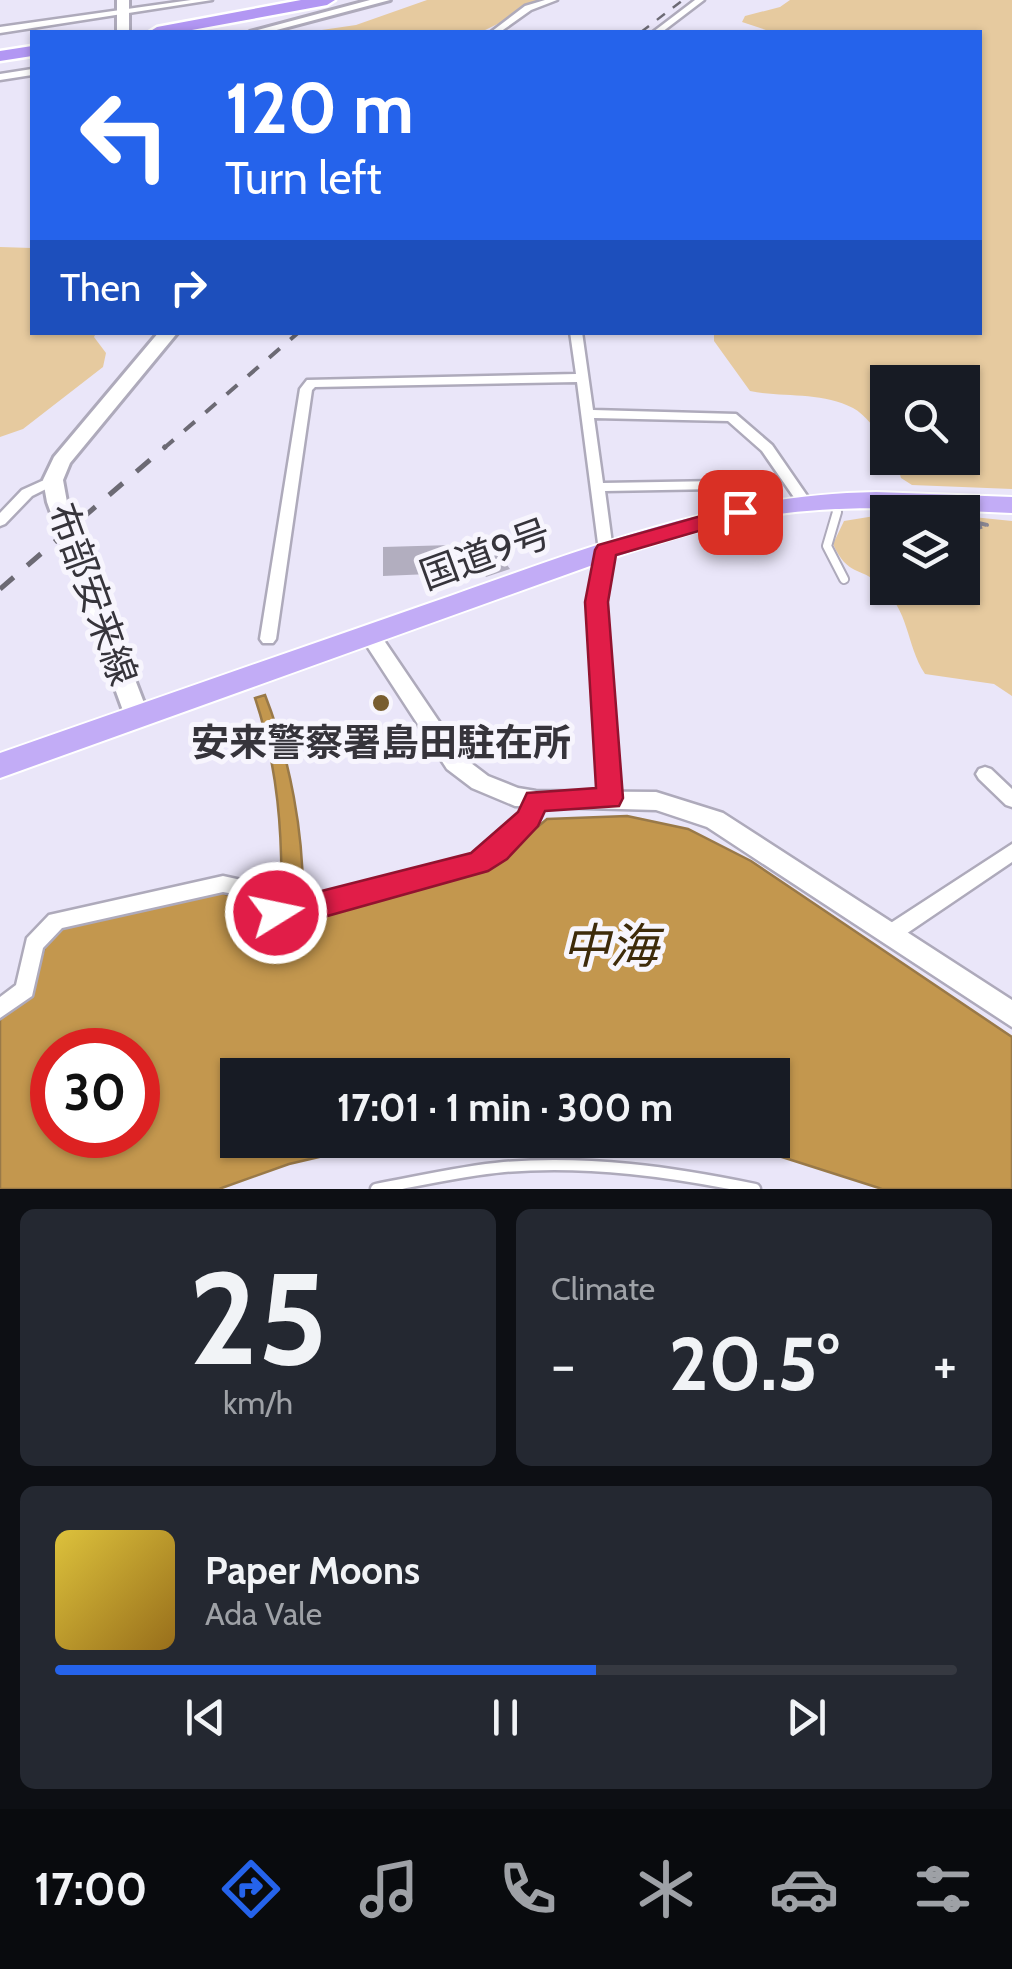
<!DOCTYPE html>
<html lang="en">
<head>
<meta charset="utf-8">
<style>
  body { margin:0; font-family:Cabin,"Noto Sans JP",sans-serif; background:#242831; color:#f1f3f6; height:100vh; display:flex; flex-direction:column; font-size:38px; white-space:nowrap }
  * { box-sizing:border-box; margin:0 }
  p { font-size:32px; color:#9ea1a6 }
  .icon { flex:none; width:55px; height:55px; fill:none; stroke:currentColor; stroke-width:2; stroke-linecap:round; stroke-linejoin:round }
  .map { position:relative; height:1189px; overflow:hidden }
  .side { display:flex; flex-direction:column; gap:20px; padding:20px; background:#0d0f14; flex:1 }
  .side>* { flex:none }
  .top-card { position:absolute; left:30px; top:30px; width:952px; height:305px; border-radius:0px; box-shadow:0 2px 8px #0004; background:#2563eb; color:#fff; overflow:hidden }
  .tools { position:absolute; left:870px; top:365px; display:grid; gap:20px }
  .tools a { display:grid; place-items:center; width:110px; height:110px; border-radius:0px; background:#171b24; box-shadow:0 2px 8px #0004; font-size:50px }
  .speed { position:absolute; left:30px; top:1028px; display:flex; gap:20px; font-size:50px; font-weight:700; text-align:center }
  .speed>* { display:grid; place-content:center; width:130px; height:130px; border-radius:50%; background:#171b24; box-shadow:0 2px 8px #0004; line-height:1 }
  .speed .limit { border:15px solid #d22; background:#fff; color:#111 }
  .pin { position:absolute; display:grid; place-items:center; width:85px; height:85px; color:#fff; margin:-42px; border-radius:20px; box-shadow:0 5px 15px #0006 }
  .me { position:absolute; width:110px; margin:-55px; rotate:80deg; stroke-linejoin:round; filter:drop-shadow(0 0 8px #0008) }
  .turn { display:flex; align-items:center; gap:35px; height:210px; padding:0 30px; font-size:45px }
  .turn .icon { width:130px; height:130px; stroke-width:2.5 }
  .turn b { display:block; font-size:70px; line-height:85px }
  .then { display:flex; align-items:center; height:95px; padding:0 30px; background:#0003; gap:20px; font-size:38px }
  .big { font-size:75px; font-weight:700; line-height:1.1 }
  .side .card { flex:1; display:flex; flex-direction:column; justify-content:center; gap:15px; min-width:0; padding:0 35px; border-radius:15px; background:#242831 }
  .side .dial { align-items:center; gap:0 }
  .dial b { font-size:130px; line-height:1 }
  .song { display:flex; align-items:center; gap:30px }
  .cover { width:120px; height:120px; border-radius:15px; background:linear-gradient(135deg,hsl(50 70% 55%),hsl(40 70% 35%)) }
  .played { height:10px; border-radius:5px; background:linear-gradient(90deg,#2563eb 60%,#363941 60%) }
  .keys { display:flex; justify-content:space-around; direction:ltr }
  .heat { display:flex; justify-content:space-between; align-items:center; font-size:55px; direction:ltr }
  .side .tiles { flex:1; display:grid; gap:20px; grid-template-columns:1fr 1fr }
  .card:last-child { grid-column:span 2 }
  .trip { position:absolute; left:220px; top:1058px; width:570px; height:100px; border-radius:0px; background:#171b24; box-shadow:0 2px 8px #0004; font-weight:700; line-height:100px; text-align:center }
  .tabs { display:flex; height:160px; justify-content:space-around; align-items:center; background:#090b0e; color:#9ea1a6 }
  .tabs .icon { width:70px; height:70px }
  .tabs .on { color:#2563eb }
  .tabs b { font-size:45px; color:#f1f3f6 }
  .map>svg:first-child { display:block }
  .green { fill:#e6ca9f }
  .water { fill:#c3974e; stroke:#997948; stroke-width:2.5; fill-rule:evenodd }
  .building { fill:#b2aebf }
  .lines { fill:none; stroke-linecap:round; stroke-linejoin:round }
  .service-far1-casing { stroke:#aeaabb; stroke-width:12 }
  .service-casing { stroke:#aeaabb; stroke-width:15 }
  .minor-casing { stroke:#aeaabb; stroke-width:5 }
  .tertiary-casing { stroke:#aeaabb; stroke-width:5 }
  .secondary-casing { stroke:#aeaabb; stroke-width:6 }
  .trunk-casing { stroke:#fff; stroke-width:4 }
  .motorway-casing { stroke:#fff; stroke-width:5 }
  .path { stroke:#8b8895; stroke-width:4; stroke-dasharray:8 5; stroke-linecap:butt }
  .service-far1 { stroke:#fff; stroke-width:8 }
  .service { stroke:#fff; stroke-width:10 }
  .minor { fill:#fff; fill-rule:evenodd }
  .tertiary { fill:#fff; fill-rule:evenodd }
  .secondary { fill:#fff; fill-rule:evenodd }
  .trunk { fill:#c2acf6; fill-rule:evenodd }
  .motorway { fill:#b297f3; fill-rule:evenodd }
  .rail-far2 { stroke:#6c6a74; stroke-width:2.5; stroke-dasharray:10 10; stroke-linecap:butt }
  .rail-far1 { stroke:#6c6a74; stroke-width:4; stroke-dasharray:14 14; stroke-linecap:butt }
  .rail { stroke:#6c6a74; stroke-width:5; stroke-dasharray:18 18; stroke-linecap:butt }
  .route { fill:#e11d48; stroke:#92132f; stroke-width:2.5 }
  .poi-dot { fill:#785d2f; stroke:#f7f5fd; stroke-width:4 }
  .labels { text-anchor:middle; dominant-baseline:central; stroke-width:10; stroke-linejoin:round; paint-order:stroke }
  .street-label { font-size:38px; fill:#36343b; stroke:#f7f5fd }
  .poi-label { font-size:38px; font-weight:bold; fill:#36343b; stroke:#f7f5fd }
  .near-water-label { font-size:48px; font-style:italic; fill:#3e2b0a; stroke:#f7f5fd }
</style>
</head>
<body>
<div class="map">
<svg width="1012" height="1189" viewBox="0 0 1012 1189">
  <rect width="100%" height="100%" fill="#eae6f9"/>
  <path class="green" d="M427 0H547L481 32H308L356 25Z
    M790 0H1012V489L912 485 901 478 895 458H962V382H888L887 442C877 432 865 414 853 408 821 391 783 398 750 391L714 341V332H980V32H772L742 22 745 16 780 7Z
    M0 247 32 248V332L96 333 94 337 106 353 103 367 23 429 0 437Z
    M887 514 888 588H962L963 516 1012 521V696L994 684 925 674C905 643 911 612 879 584 860 566 848 577 833 544L844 521Z"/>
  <path class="water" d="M265 695C290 759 304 833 303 902L281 906C283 834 278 767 255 698Z
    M627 816 688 829 751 861 1012 1037V1189H882L729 1140H772V1075H238V1140H392L289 1164 219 1189H0V1015C46 999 31 963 54 930L218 891 237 899 256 916 280 920 320 913 487 869 547 819ZM52 1050H138V1135H52Z"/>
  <path class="building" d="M452 545 453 573 383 576V547Z
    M499 554 510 569 486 577 476 562Z"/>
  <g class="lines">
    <defs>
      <path id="service-far1" d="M834 501 837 512 827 546 844 579"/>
      <path id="service" d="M376 1189C419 1181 461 1171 504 1167 588 1160 673 1172 755 1189"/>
      <path id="minor" d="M191 0H212L0 33V27Z
        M545 0H557L531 10 500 32H491L525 6Z
        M695 0H704L662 32H653Z
        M32 69V75L0 80V74Z
        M570 332H582L593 410 736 414 772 445 812 503 810 506H800L762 451 728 421 594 418 603 483 719 481 732 485 747 512 740 517 735 515 722 491 718 489 605 491 613 551 605 602 619 798 616 803 610 805 604 803 601 798 589 602 599 551 577 382 315 387 312 390 276 639 273 643H263L260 639 300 389 307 380 576 374Z
        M53 476 60 480 58 483 32 496 5 524 0 526V513L22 490Z
        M985 767 991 769 1012 789V807L1006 805 979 779 976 774 979 769Z
        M536 793 542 795 545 800C535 831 508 858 478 871L284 921 254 914 234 894 223 892 62 928 43 948 32 996 0 1018V997L16 985 27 938 49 915 223 876 246 881 266 901 284 905 473 857 499 838 515 823 530 795Z
        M1012 844V862L897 940 890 942 883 940 881 934 883 928Z"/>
      <path id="tertiary" d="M370 628 377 630 463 757 488 776 518 788 536 791 656 792 723 813 1012 1000V1027L707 827 656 810 515 806 472 788 447 769 363 640 360 635 363 630Z"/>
      <path id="secondary" d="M117 0H129V32H117Z
        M370 0H390L269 32H250Z
        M159 332H178L70 463 63 480 67 502 149 716 146 723H128L125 716 47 502 43 480 54 457Z"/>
      <path id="trunk" d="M876 492 1012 497V513C932 510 851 503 772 515 718 523 667 540 615 557L0 778V753C143 703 286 653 430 603 580 551 714 495 876 492Z"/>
      <path id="motorway" d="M301 0H335L327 5 181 32H149L157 27Z
        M32 46V56L0 61V51Z"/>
    </defs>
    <use href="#service-far1" class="service-far1-casing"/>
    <use href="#service" class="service-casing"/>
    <use href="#minor" class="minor-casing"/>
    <use href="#tertiary" class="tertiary-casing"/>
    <use href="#secondary" class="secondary-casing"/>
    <use href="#trunk" class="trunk-casing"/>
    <use href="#motorway" class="motorway-casing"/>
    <path class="path" d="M962 533 987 525 975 522"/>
    <use href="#service-far1" class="service-far1"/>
    <use href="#service" class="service"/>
    <use href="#minor" class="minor"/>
    <use href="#tertiary" class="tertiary"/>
    <use href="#secondary" class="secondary"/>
    <use href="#trunk" class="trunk"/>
    <use href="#motorway" class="motorway"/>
    <path class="rail-far2" d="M641 32 683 0"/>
    <path class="rail-far1" d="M163 449 299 332"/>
    <path class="rail" d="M0 589 166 446"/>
  </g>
  <path class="route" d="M740 505 750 512 747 517 616 555 608 602 623 798 619 806 545 811 538 826 507 859 488 871 306 922 276 926 266 922 262 913 266 905 471 853 518 812 527 793 596 788 585 602 595 550 598 545Z"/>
  <circle class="poi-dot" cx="381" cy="703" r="10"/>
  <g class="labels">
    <g class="street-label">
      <text transform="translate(485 554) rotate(-20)">国道9号</text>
      <text transform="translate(93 594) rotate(70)">布部安来線</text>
    </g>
    <g class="poi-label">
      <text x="381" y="742">安来警察署島田駐在所</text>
    </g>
    <g class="near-water-label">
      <text x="610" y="946">中海</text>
    </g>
  </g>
</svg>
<div class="tools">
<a><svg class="icon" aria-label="search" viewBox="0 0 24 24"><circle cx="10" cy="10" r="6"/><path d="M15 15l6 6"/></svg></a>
<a><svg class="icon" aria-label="layers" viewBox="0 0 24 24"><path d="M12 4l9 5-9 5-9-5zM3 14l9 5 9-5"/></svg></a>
</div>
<div class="speed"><div class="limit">30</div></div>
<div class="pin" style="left:740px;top:512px;background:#d93025"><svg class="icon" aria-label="arrive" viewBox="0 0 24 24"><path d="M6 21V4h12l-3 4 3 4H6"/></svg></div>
<svg class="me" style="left:276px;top:913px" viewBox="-20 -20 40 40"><circle r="17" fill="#e11d48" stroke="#fff" stroke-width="3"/><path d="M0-11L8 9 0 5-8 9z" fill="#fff"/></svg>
<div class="trip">17:01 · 1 min · 300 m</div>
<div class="top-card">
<div class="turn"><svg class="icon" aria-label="left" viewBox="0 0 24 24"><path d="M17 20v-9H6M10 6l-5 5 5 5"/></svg><div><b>120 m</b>Turn left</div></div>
<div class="then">Then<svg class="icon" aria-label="right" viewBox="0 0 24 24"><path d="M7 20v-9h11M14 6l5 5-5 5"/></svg></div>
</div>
</div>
<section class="side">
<div class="tiles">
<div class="card dial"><b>25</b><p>km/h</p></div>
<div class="card"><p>Climate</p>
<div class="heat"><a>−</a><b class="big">20.5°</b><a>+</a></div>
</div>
<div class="card">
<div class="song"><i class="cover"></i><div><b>Paper Moons</b><p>Ada Vale</p></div></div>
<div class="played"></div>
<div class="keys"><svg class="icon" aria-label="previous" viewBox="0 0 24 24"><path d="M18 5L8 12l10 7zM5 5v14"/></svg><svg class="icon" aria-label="pause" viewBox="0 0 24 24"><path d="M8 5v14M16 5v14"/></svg><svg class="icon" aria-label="next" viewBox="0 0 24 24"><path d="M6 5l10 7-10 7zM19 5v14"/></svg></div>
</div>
</div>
</section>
<nav class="tabs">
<b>17:00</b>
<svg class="icon on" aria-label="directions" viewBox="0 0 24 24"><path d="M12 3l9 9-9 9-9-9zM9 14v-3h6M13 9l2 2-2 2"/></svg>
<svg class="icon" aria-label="music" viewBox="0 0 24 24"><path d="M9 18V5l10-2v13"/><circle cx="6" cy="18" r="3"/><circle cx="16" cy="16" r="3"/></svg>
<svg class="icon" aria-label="phone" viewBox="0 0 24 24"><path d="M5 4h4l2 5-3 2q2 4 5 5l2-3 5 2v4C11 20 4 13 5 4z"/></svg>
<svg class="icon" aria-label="climate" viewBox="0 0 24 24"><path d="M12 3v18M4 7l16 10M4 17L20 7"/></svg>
<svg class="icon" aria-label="car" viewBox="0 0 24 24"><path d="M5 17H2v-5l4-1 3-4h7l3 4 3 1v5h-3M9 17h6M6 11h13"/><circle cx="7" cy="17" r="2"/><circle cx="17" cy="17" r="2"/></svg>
<svg class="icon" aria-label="filters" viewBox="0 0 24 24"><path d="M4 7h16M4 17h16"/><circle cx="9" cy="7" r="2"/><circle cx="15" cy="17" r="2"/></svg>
</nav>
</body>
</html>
